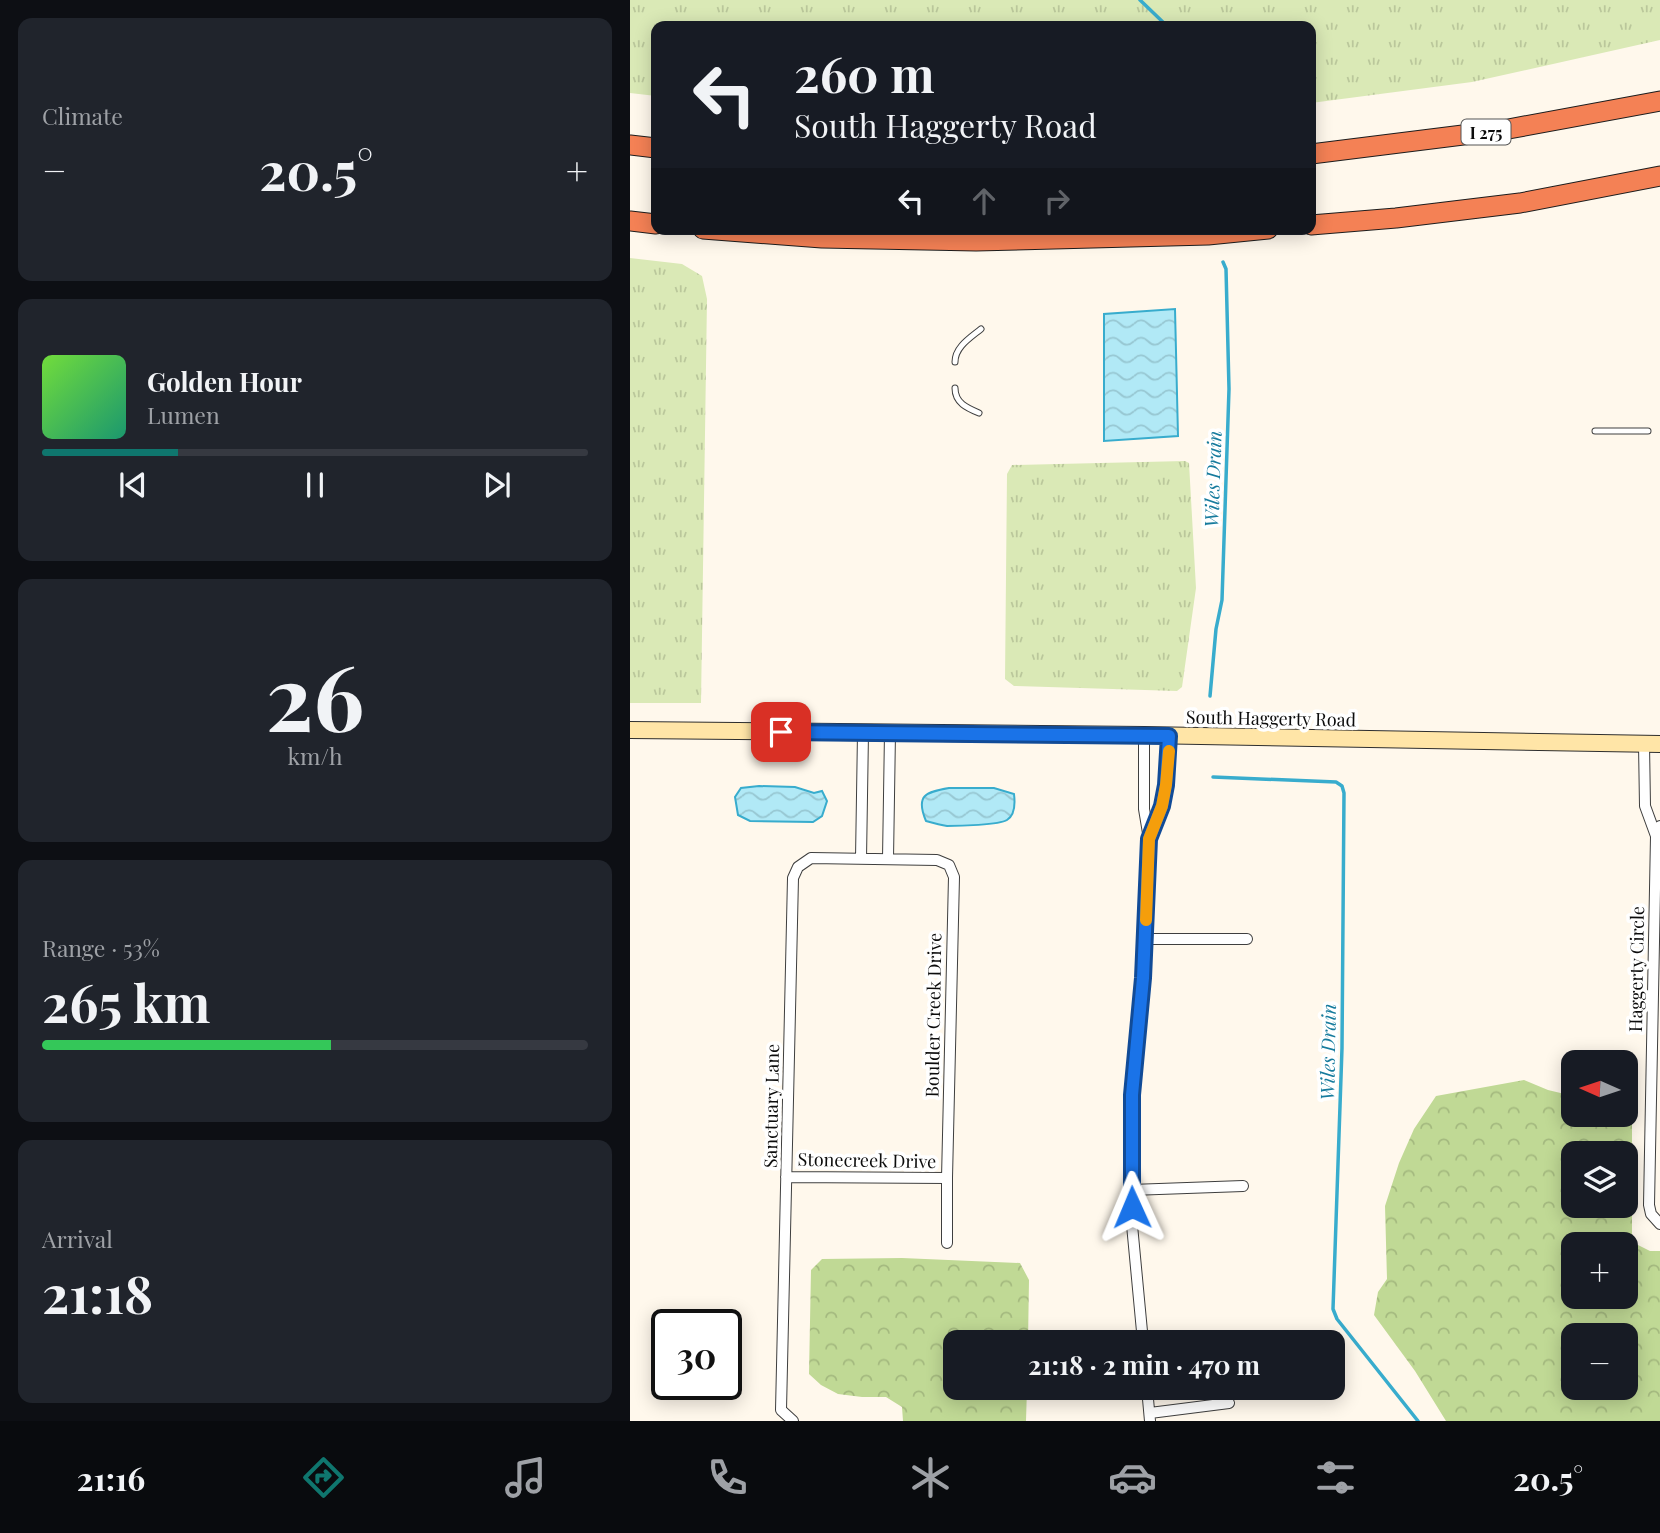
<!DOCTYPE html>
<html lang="en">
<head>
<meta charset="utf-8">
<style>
  body { margin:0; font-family:"Playfair Display",serif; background:#20242c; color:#f1f3f6; height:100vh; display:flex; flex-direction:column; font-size:26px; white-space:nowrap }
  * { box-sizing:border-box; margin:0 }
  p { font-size:23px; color:#9ea1a6 }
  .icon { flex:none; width:38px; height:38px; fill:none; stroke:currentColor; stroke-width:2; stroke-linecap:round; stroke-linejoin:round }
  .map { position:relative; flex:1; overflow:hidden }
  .panel { display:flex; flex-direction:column; gap:18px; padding:18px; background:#0d0f14; width:630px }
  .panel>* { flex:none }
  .top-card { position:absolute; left:21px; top:21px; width:665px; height:214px; border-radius:14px; box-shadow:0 4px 18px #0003; background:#171b24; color:#f1f3f6; overflow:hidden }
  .needle { width:46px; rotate:273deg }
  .buttons { position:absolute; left:931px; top:1050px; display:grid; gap:14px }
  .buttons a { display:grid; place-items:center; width:77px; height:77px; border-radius:14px; background:#171b24; box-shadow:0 4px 18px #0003; font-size:35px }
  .speed { position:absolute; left:21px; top:1309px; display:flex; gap:14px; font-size:35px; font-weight:700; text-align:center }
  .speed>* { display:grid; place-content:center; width:91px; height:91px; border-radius:50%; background:#171b24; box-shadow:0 4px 18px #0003; line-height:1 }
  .speed .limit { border:4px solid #111; border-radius:10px; background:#fff; color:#111 }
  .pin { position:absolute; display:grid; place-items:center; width:60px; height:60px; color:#fff; margin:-30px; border-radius:14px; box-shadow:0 4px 10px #0006 }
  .me { position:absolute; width:77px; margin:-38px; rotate:359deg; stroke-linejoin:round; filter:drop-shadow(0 0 5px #0008) }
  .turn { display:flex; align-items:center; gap:24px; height:147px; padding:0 28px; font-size:32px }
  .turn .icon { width:91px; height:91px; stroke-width:2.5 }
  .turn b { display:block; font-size:49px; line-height:60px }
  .lanes { display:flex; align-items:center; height:66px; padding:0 28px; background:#0003; justify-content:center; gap:35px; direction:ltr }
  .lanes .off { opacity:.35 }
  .big { font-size:52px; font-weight:700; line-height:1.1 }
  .panel .tile { flex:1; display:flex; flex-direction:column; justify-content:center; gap:10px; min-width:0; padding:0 24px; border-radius:14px; background:#20242c }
  .panel .dial { align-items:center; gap:0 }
  .dial b { font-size:91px; line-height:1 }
  .song { display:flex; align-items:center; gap:21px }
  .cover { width:84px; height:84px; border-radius:10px; background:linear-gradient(135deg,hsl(100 70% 55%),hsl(160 70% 35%)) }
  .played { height:7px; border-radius:4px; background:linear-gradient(90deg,#0f766e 25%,#363941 25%) }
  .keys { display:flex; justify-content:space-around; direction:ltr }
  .heat { display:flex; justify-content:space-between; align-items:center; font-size:38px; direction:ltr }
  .charge { height:10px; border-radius:5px; background:linear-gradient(90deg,#34c759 53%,#363941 0) }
  .trip { position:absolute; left:313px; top:1330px; width:402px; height:70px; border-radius:14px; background:#171b24; box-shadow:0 4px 18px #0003; font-weight:700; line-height:70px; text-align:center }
  .tabs { display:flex; height:112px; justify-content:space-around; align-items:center; background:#090b0e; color:#9ea1a6 }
  .tabs .icon { width:49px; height:49px }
  .tabs .current { color:#0f766e }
  .tabs b { font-size:32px; color:#f1f3f6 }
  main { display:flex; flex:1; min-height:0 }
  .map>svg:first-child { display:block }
  .grass { fill:url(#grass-tufts) }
  .forest { fill:url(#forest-crowns); fill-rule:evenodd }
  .water { fill:url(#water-waves); stroke:#38accd; stroke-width:2 }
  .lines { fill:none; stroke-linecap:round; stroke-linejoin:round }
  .stream { stroke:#38accd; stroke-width:3.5 }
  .service-casing { stroke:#3f3f3f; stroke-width:7 }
  .minor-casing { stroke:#3f3f3f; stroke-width:12 }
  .secondary-casing { stroke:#2e2e2e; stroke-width:18 }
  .motorway-casing { stroke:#1d1d1d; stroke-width:21 }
  .service { stroke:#fff; stroke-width:5 }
  .minor { stroke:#fff; stroke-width:10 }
  .secondary { stroke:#ffe5a7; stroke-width:16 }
  .motorway { stroke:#f48155; stroke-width:19 }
  .route-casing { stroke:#114b97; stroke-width:18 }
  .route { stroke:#1a73e8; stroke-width:12 }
  .slow { stroke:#f59e0b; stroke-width:12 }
  .labels { text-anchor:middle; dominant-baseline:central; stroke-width:7; stroke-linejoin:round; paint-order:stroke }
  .shield { fill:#fff; stroke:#555; stroke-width:2 }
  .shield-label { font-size:16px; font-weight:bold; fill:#0c0c0c }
  .street-label { font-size:18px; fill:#0c0c0c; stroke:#fff }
  .water-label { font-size:19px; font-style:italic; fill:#167b9d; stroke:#fff }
</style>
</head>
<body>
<main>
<section class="panel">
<div class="tile"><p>Climate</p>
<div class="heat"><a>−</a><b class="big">20.5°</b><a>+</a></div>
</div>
<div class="tile">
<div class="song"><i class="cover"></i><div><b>Golden Hour</b><p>Lumen</p></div></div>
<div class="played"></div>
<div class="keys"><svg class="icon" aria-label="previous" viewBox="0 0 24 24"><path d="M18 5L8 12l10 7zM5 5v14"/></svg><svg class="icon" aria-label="pause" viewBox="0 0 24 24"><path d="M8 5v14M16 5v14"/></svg><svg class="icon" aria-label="next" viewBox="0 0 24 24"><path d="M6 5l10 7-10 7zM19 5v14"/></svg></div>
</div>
<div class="tile dial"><b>26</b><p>km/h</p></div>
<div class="tile"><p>Range · 53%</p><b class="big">265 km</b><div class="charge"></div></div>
<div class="tile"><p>Arrival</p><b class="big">21:18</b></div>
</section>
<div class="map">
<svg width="1030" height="1421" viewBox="0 0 1030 1421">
  <defs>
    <pattern id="grass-tufts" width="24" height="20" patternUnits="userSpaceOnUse" patternTransform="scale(1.75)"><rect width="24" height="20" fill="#dae9b6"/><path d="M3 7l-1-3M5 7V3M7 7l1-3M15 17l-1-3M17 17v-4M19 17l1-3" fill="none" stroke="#bac79b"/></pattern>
    <pattern id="forest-crowns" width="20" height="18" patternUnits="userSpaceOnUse" patternTransform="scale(1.75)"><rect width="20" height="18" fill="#c0d995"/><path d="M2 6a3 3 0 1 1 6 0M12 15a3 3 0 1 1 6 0" fill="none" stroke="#a4b97f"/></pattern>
    <pattern id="water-waves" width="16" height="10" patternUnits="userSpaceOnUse" patternTransform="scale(1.75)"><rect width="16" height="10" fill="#b1e9f6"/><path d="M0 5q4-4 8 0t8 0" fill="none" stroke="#97c7d2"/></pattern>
  </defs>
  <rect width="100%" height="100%" fill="#fff8ec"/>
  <path class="grass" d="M0 0H1030V40L842 82 681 103V26H26V96L0 93Z
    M0 258 52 264 72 276 77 299 71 703H0Z
    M555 461 559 463 566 588 552 687 547 691 384 686 375 679 377 474 382 465Z"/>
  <path class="forest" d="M894 1080 918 1090 943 1096V1115H996V1108L1002 1109V1242L1020 1251H1030V1421H816L785 1371 744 1315 748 1292 757 1279 755 1206 769 1163 784 1129 806 1096ZM943 1153H996V1206H943ZM943 1244H996V1297H943ZM943 1335H996V1388H943Z
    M272 1258 390 1263 399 1280 398 1342H326V1388H397L396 1421H273L272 1407 256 1397H232L208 1394 191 1385 179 1374 181 1270 192 1259Z"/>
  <path class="water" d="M545 309 548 436 474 441V314Z
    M129 786 165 787 184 793 192 791 197 801 192 816 183 822 120 821 108 815 105 797 111 788Z
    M319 788H364L384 794C385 802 385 815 377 820 369 825 329 826 317 826 310 825 303 823 296 821 285 795 296 792 319 788Z"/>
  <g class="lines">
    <path class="stream" d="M510 0 537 26
      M580 696 586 629 592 600 599 389 596 269 593 262
      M583 777 706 782 712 786 714 793 712 1048 703 1309 707 1319 788 1421"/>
    <defs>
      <path id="service" d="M325 362C325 347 340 338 351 329
        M325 388C325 403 337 408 349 413
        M965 431H1018"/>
      <path id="minor" d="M514 735V809L519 839 532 806 536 785 539 736
        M1014 744 1015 806 1026 836 1030 826
        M1026 836 1019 1205 1021 1214 1030 1224
        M231 859 233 733
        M258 859 260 733
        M515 939H617
        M156 1177 317 1178
        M501 1190 613 1186
        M513 1342 502 1225 501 1135 504 1060 513 978 519 839
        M517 1388 520 1421
        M520 1413 599 1403
        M163 1421 151 1410 163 878 168 867 181 858 307 860 319 865 324 877 317 1178V1243"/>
      <path id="secondary" d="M0 730 514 735 1030 744"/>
      <path id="motorway" d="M0 145 26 148
        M681 154 873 130 1030 101
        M0 221 26 224
        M681 225 766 218 890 203 1030 176
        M73 229 192 238 346 241 578 235 638 229"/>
    </defs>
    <use href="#service" class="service-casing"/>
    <use href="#minor" class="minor-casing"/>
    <use href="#secondary" class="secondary-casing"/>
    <use href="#motorway" class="motorway-casing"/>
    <use href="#service" class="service"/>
    <use href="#minor" class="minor"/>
    <use href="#secondary" class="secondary"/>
    <use href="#motorway" class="motorway"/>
  </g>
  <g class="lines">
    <defs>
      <path id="route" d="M151 732 539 736 536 785 532 806 519 839 513 978 502 1095V1207"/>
    </defs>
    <use href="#route" class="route-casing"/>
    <use href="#route" class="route"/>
    <path class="slow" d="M516 920 519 839 532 806 536 785 539 751"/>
  </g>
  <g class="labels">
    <rect class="shield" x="831.5" y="119.5" width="49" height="25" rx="5"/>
    <g class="shield-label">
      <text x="856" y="132">I 275</text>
    </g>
    <g class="street-label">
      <text transform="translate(641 718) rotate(1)">South Haggerty Road</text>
      <text transform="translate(1006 969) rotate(-89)">Haggerty Circle</text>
      <text transform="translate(303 1015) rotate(-89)">Boulder Creek Drive</text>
      <text transform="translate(141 1106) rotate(-89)">Sanctuary Lane</text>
      <text transform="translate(237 1160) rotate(1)">Stonecreek Drive</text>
    </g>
    <g class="water-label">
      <text transform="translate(582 479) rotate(-88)">Wiles Drain</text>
      <text transform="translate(697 1052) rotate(-89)">Wiles Drain</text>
    </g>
  </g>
</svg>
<div class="buttons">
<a><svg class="needle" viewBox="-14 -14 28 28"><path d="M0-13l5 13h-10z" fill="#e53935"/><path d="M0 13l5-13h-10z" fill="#9ea1a6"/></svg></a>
<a><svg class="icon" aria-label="layers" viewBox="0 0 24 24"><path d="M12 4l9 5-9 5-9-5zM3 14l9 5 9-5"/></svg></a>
<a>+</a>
<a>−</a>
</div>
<div class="speed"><div class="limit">30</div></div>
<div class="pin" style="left:151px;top:732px;background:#d93025"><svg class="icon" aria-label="arrive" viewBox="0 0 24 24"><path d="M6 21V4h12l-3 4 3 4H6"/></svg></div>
<svg class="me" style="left:502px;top:1207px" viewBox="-20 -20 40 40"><path d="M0-17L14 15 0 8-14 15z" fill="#1a73e8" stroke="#fff" stroke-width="4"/></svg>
<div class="trip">21:18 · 2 min · 470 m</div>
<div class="top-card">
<div class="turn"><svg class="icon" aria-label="left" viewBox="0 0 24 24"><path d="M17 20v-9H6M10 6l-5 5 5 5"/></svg><div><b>260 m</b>South Haggerty Road</div></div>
<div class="lanes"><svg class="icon" aria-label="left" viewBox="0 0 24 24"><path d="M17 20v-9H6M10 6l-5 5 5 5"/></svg><svg class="icon off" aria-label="ahead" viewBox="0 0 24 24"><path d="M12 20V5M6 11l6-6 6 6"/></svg><svg class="icon off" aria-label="right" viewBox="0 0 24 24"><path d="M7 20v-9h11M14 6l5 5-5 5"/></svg></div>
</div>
</div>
</main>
<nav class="tabs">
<b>21:16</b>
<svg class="icon current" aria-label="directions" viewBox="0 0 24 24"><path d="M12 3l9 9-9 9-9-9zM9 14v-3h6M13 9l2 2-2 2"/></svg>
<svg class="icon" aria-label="music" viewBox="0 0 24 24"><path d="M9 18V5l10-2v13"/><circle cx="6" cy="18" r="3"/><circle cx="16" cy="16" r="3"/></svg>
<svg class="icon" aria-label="phone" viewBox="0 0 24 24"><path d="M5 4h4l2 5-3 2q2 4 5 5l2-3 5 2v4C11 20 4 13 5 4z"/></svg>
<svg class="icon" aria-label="climate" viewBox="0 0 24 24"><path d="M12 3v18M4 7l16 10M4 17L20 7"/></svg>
<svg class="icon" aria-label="car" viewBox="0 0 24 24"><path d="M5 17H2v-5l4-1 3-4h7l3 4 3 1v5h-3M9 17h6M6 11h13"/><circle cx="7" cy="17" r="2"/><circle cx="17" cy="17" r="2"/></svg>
<svg class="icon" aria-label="filters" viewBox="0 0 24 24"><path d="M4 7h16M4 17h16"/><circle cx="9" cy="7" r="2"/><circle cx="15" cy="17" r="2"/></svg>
<b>20.5°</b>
</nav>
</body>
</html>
